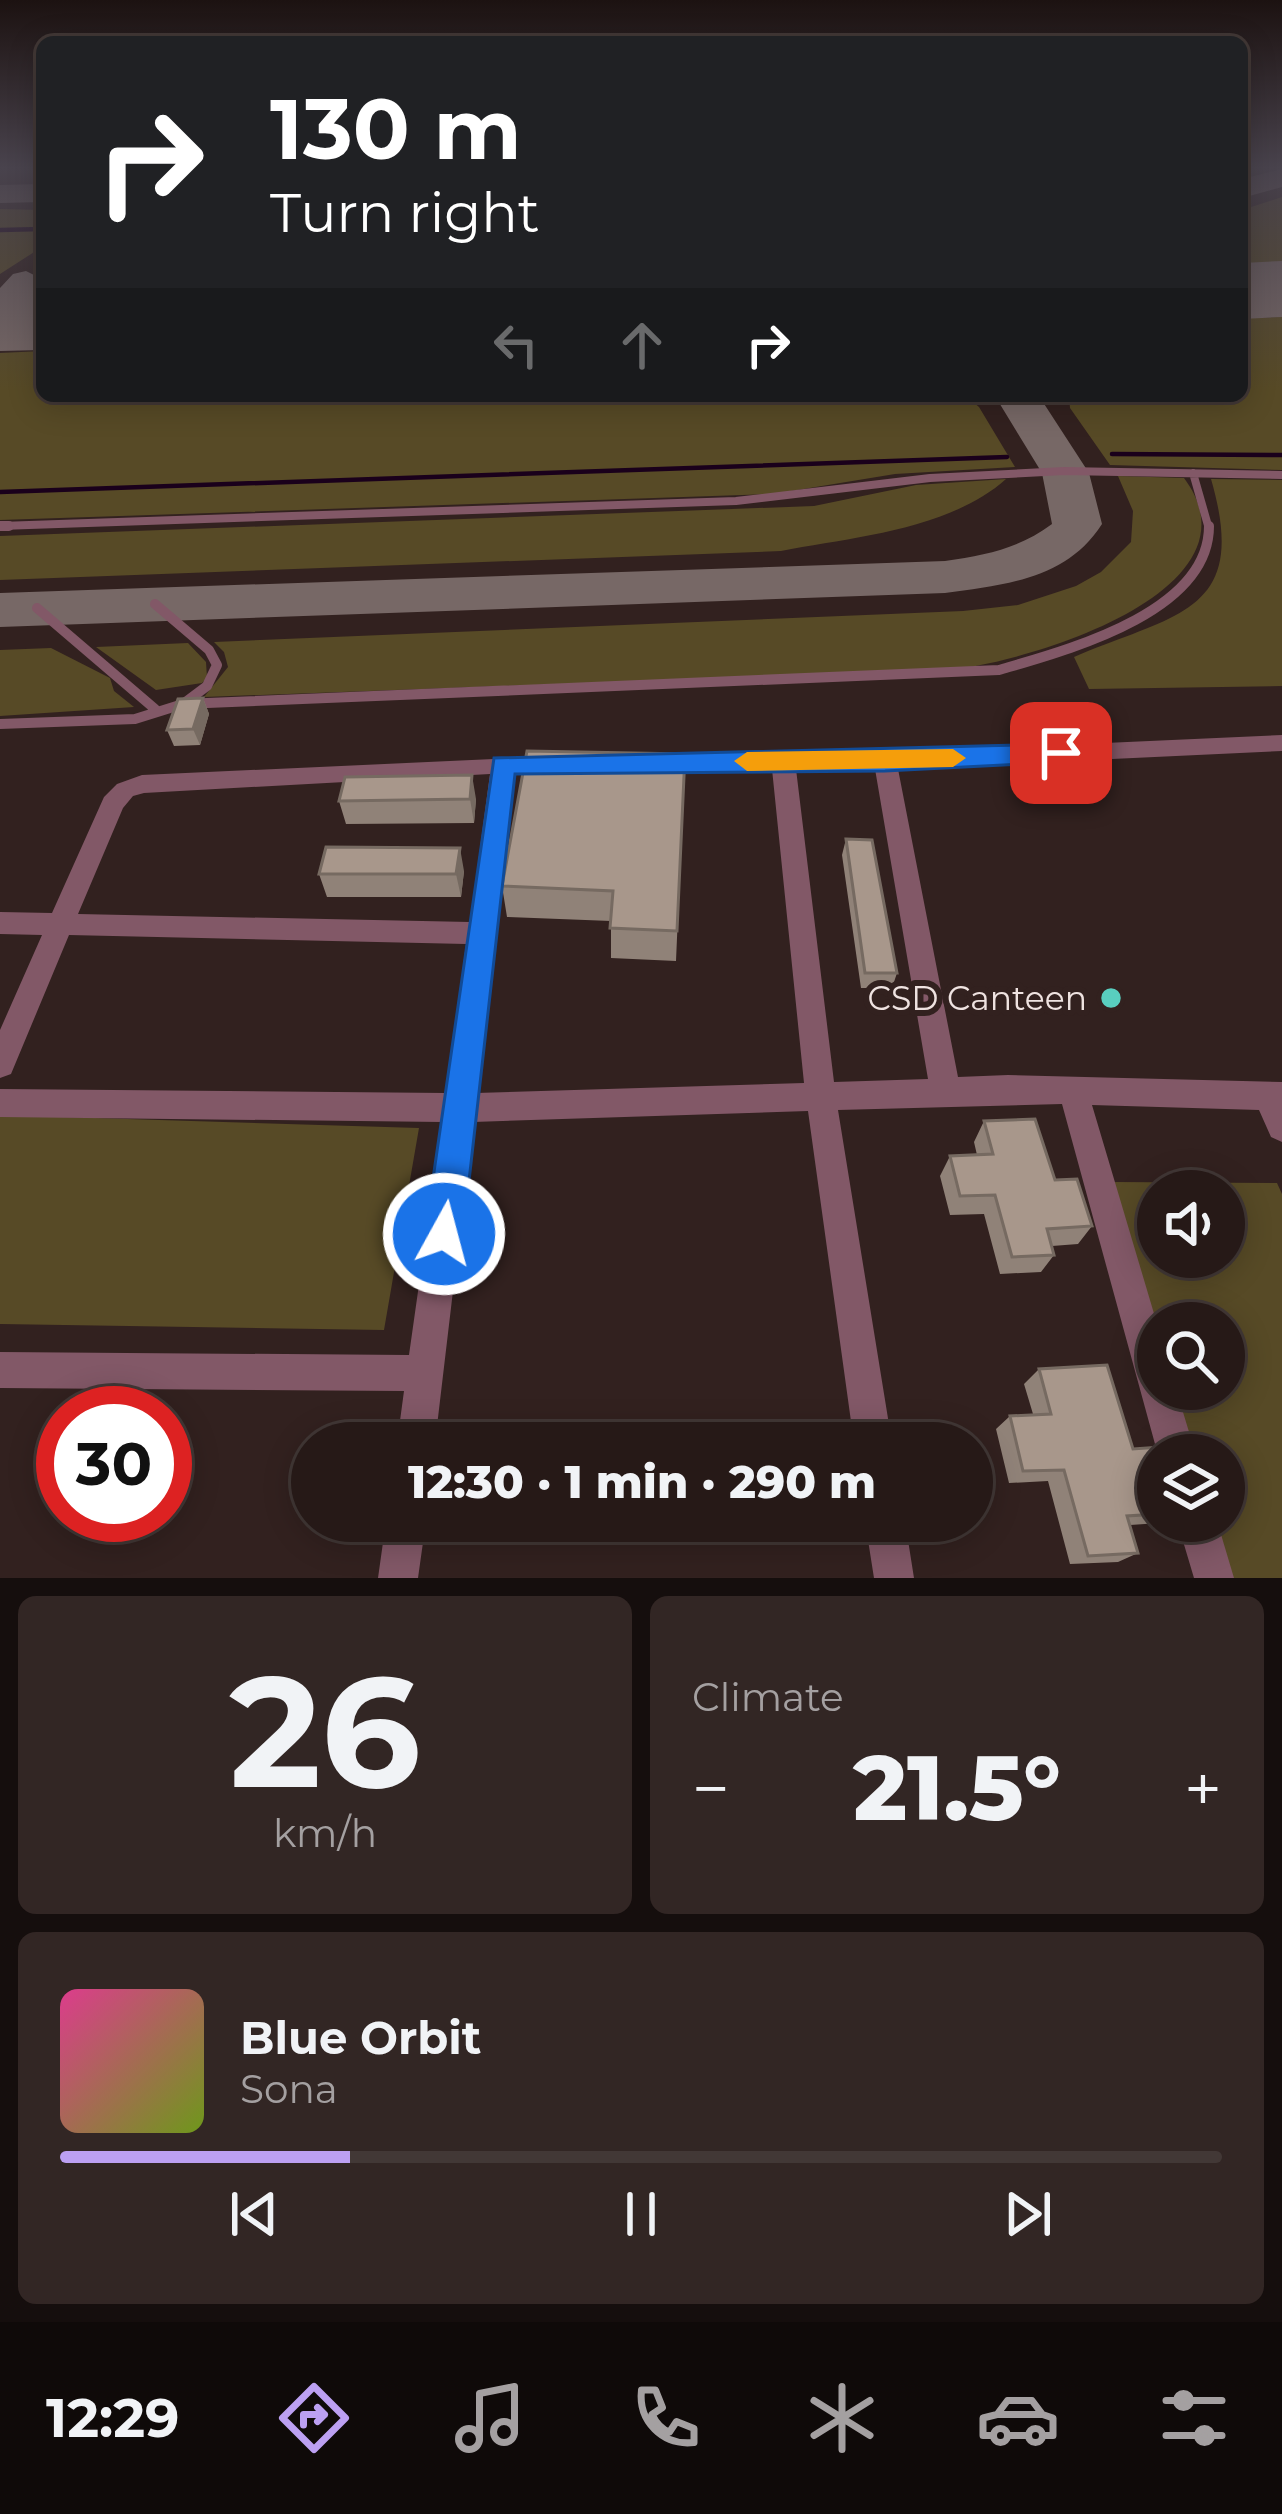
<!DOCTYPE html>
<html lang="en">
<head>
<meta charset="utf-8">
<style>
  body { margin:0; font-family:Montserrat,sans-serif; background:#322624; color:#f1f3f6; height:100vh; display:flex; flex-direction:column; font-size:45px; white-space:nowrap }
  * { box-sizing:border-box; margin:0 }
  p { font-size:39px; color:#a4a0a1 }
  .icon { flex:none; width:66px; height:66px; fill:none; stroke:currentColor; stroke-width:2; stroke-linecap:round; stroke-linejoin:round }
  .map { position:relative; height:1578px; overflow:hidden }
  .sheet { display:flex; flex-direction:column; gap:18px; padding:18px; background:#150e0d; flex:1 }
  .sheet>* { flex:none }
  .hud { position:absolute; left:36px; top:36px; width:1212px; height:366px; border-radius:18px; box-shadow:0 6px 30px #0003,0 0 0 3px #423836; background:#202124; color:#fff; overflow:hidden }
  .fabs { position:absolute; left:1137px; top:1170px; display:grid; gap:24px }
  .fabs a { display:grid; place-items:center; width:108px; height:108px; border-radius:50%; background:#261917; box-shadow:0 6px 30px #0003,0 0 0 3px #423836; font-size:60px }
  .speed { position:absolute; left:36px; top:1386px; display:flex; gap:24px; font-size:60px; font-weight:700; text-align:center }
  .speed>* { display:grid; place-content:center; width:156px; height:156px; border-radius:50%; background:#261917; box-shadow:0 6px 30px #0003,0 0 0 3px #423836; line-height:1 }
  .speed .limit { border:18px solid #d22; background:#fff; color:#111 }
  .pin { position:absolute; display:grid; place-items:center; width:102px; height:102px; color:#fff; margin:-51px; border-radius:24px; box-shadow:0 6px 18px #0006 }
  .me { position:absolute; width:132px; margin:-66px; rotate:7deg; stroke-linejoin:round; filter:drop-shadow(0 0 9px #0008) }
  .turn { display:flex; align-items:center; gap:42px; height:252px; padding:0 36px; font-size:54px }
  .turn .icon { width:156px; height:156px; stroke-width:2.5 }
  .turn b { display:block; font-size:84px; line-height:102px }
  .lanes { display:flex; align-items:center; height:114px; padding:0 36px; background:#0003; justify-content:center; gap:60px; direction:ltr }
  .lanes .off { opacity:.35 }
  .big { font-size:90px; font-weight:800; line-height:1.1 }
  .sheet .tile { flex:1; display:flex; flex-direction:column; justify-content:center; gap:18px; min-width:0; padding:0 42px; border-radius:18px; background:#322624 }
  .sheet .dial { align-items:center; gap:0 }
  .dial b { font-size:156px; line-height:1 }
  .song { display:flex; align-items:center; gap:36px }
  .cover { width:144px; height:144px; border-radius:18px; background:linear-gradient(135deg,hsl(330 70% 55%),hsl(80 70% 35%)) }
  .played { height:12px; border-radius:6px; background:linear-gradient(90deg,#bca0f2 25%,#423836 25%) }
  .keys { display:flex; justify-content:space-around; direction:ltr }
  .heat { display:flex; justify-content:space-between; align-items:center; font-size:66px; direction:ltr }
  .sheet .tiles { flex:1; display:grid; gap:18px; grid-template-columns:1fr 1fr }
  .tile:last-child { grid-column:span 2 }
  .trip { position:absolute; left:291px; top:1422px; width:702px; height:120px; border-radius:60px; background:#261917; box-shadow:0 6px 30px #0003,0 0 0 3px #423836; font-weight:800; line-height:120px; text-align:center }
  .tab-bar { display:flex; height:192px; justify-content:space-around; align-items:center; background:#0f0a09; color:#a4a0a1 }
  .tab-bar .icon { width:84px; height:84px }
  .tab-bar .on { color:#bca0f2 }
  .tab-bar b { font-size:54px; color:#f1f3f6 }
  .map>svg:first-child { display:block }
  .green { fill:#574a26; fill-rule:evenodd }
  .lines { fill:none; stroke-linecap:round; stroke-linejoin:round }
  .stream { stroke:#1a001b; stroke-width:4.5 }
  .taxiway { fill:#776866; fill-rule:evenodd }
  .runway { fill:#776866; fill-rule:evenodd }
  .service-far1 { stroke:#825867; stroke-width:8 }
  .service { stroke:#825867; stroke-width:10 }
  .minor { fill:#825867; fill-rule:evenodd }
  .wall { fill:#908278 }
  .shaded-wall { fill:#766a61 }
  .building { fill:#a8978b; stroke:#766a61; stroke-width:3 }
  .route { fill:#1a73e8; stroke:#114b97; stroke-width:3 }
  .slow { fill:#f59e0b }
  .poi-dot { fill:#59cebf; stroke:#32211f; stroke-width:4.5 }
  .labels { text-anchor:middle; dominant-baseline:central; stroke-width:12; stroke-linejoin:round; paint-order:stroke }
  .poi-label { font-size:33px; fill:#efe3e1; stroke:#32211f; text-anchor:end }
</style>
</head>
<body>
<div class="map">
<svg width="1282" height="1578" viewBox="0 0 1282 1578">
  <rect width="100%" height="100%" fill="#32211f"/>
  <path class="green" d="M1282 197V263L1242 264V210Z
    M0 209 42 210V247L0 274Z
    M1282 317V470L1110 465 1070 408 1069 396H1242V318Z
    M42 351V396H966L979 407 1015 467 895 474 773 494 0 520V353Z
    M1118 476 1184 478C1269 592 1020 665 945 670L204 697 228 667 224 652 214 642 963 611 1018 605 1076 586 1101 572 1131 542 1133 511Z
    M1006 479C949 530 853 537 781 551L0 580V536L814 506 916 485Z
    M1211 479 1282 480V686L1089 689 1074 657C1177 613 1250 613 1211 479Z
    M188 643 206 662 207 678 202 683 156 690 96 647Z
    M51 648 110 678 114 691 134 707 0 716V650Z
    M0 1115 419 1128 384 1330 0 1324Z
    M1114 1182 1277 1183 1282 1194V1578H1231L1214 1521H1224V1455H1195L1175 1389H1224V1323H1158V1330ZM1158 1191H1224V1257H1158Z"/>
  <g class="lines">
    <path class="stream" d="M0 230 42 229
      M1112 454 1282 455
      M0 492 1007 457"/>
    <path class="taxiway" d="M1282 169V187L1242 198V179Z
      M42 184V202L0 203V185Z
      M26 271 42 279 33 301 42 305V331L0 314V288L13 274Z
      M995 396H1039L1089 473 1102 524C1067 579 1005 585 945 593L0 627V593L945 561C986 555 1018 549 1052 524L1042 473Z"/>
    <path class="runway" d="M1282 261V317L1242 319V263Z
      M42 292V350L0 351V293Z"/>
    <path class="service-far1" d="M1193 473 1209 529
      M0 526 736 501 930 478 1064 471 1282 475"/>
    <path class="service" d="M0 526H9
      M155 604 209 650 217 665 207 686 183 704
      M37 608 155 709
      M0 724 135 719 183 704 999 670C1067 650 1209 613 1209 526"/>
    <path class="minor" d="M1282 735V751L898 769 958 1077 1008 1075 1282 1082V1142L1271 1137 1259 1110 1092 1105 1158 1327V1389H1176L1196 1455H1158L1062 1104 838 1110 892 1443H854L808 1111 473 1122 435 1443H397L404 1391 0 1388V1352L409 1355 442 1122 0 1117V1089L446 1093 466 944 69 935 11 1074 0 1078V1030L42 935 0 934V912L52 913 104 797 117 784 142 775 560 756 564 762 560 768 514 773 476 1093 804 1083 772 769H653L645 767 641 761 645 755 885 753ZM796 769H875L928 1079 834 1082ZM490 774 470 922 78 914 123 808 133 796 144 793Z
      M386 1521H426L418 1578H378Z
      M865 1521H905L914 1578H874Z
      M1177 1521H1217L1234 1578H1194Z"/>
  </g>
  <path class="wall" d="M203 698 209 714 200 745 174 746 167 730Z
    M685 754 676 961 611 958V921L507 917 502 886Z
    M476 799 474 823 346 824 339 801Z
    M846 839 897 973 892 988H861L842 855Z
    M464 871 461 897H327L319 874Z
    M984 1121 1055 1180 1092 1226 1078 1244 1052 1246 1054 1255 1041 1272 1000 1274 984 1214 950 1215 940 1176 950 1156 977 1155 974 1142Z
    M1039 1369 1133 1449 1158 1455V1521H1165L1160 1523 1130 1525 1138 1553 1118 1562 1070 1564 1048 1481 1009 1483 996 1429 1010 1416 1033 1414 1024 1384Z"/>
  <path class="shaded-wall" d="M203 698 209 714 200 745 193 729Z
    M472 775 476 799 474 823 470 799Z
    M460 848 464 871 461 897 456 874Z"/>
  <path class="building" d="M203 698 193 729 167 730 178 699Z
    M527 751 685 754 677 931 610 928 613 891 502 886Z
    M472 775 470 799 339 801 345 777Z
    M846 839 872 840 897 973H865Z
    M326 847 460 848 456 874H319Z
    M1035 1119 1055 1180 1077 1179 1092 1226 1047 1229 1054 1255 1012 1257 995 1195 960 1196 950 1156 993 1154 984 1121Z
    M1107 1365 1133 1449 1160 1447 1162 1455H1158V1514L1127 1516 1138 1553 1088 1556 1064 1470 1023 1471 1010 1416 1051 1414 1039 1369Z"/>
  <linearGradient id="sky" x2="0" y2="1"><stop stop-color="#1c1211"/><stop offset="0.43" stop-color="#49434d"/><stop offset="1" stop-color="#49434d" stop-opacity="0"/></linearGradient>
  <rect width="1282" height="390" fill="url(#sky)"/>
  <path class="route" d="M1061 744 1074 753 1061 762 885 771 515 774 463 1234 457 1247 444 1253 431 1247 425 1234 494 758Z"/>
  <path class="slow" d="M953 749 966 758 953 767 747 771 734 761 747 752Z"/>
  <circle class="poi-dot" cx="1111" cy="998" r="12"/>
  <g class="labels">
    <g class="poi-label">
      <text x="1087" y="998">CSD Canteen</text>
    </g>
  </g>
</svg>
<div class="fabs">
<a><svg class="icon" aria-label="sound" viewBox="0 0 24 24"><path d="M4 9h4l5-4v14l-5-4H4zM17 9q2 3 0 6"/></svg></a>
<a><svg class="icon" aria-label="search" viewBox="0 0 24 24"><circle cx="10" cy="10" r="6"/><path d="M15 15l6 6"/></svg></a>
<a><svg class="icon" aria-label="layers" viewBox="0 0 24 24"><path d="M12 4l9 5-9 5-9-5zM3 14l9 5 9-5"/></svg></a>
</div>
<div class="speed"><div class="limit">30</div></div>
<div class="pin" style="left:1061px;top:753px;background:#d93025"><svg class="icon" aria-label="arrive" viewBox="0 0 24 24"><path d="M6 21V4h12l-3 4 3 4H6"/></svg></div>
<svg class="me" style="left:444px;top:1234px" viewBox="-20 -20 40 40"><circle r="17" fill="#1a73e8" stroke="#fff" stroke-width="3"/><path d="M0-11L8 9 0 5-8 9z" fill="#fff"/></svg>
<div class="trip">12:30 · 1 min · 290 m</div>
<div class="hud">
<div class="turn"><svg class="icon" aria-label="right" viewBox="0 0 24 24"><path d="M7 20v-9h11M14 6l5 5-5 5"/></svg><div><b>130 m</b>Turn right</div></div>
<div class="lanes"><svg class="icon off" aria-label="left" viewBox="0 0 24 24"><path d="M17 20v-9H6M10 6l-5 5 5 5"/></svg><svg class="icon off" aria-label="ahead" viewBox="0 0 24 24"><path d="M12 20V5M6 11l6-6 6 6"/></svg><svg class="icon" aria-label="right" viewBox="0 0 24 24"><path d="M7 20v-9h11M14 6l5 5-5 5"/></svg></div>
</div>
</div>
<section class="sheet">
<div class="tiles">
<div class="tile dial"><b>26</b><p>km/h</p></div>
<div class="tile"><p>Climate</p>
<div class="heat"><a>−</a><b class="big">21.5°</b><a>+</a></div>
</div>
<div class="tile">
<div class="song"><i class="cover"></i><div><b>Blue Orbit</b><p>Sona</p></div></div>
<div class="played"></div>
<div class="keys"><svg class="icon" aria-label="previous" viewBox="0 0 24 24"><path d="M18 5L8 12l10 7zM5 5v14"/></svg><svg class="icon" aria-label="pause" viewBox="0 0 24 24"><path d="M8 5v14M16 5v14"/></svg><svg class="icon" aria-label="next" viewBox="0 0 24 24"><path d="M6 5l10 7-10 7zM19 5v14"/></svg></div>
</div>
</div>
</section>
<nav class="tab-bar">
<b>12:29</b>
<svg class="icon on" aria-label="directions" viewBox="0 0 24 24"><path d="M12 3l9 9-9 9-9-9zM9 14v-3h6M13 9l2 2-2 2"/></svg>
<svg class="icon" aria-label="music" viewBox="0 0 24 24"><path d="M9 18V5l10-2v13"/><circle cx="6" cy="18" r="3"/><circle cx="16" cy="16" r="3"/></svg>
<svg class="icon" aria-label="phone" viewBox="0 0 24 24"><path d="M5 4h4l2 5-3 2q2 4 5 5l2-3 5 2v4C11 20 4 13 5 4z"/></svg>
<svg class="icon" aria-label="climate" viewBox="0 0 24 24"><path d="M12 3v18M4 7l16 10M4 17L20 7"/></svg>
<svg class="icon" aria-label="car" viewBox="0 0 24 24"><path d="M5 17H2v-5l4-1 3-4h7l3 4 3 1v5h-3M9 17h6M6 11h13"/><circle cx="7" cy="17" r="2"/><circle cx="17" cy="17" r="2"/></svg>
<svg class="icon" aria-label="filters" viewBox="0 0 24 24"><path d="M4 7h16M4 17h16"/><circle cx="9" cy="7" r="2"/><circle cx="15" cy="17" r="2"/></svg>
</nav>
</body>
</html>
